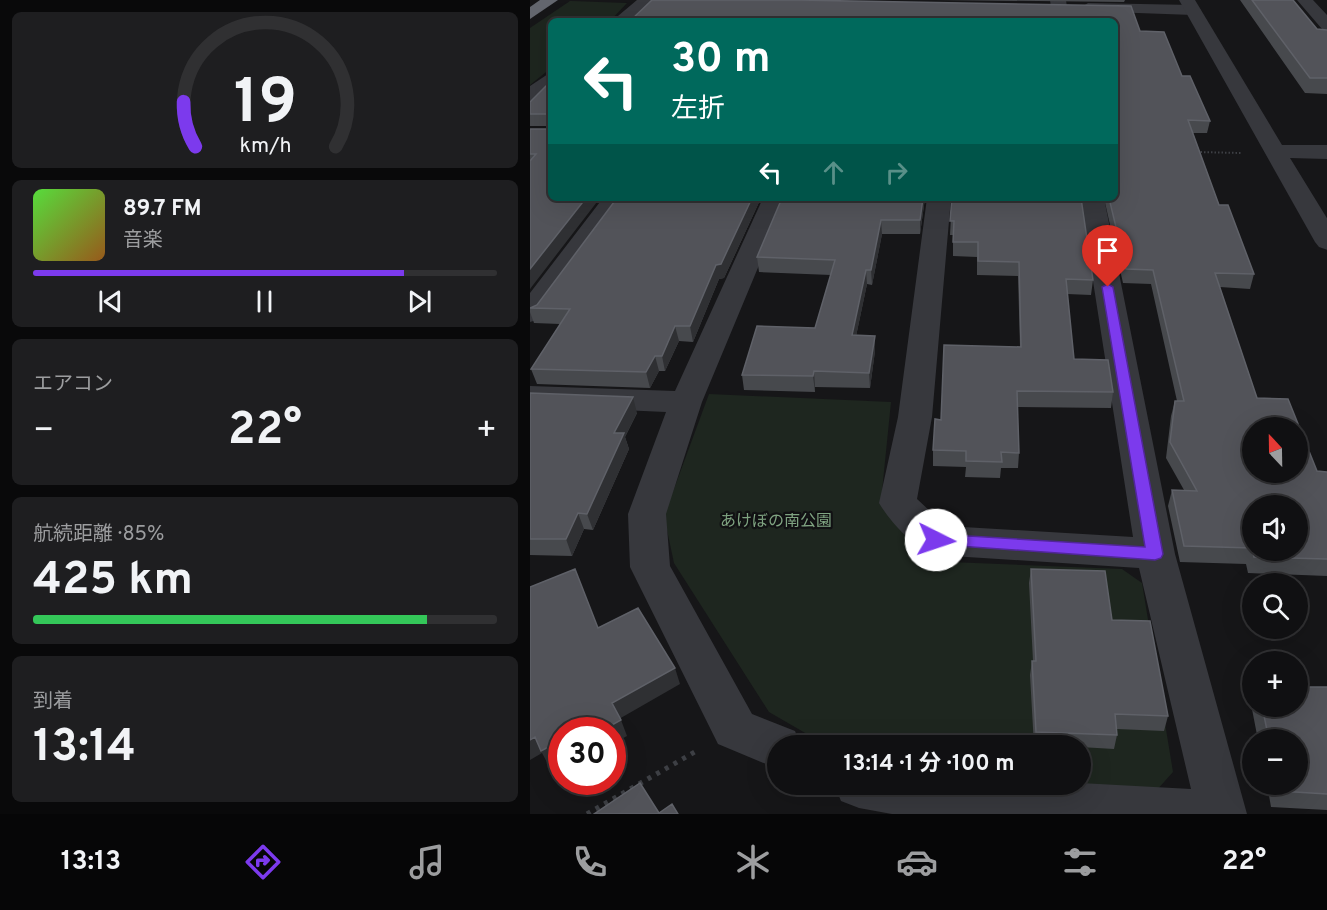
<!DOCTYPE html>
<html lang="ja">
<head>
<meta charset="utf-8">
<style>
  body { margin:0; font-family:Overpass,"Noto Sans JP",sans-serif; background:#1e1e20; color:#f1f3f6; height:100vh; display:flex; flex-direction:column; font-size:22px; white-space:nowrap }
  * { box-sizing:border-box; margin:0 }
  p { font-size:20px; color:#9c9d9f }
  .icon { flex:none; width:33px; height:33px; fill:none; stroke:currentColor; stroke-width:2; stroke-linecap:round; stroke-linejoin:round }
  .map { position:relative; flex:1; overflow:hidden }
  .sheet { display:flex; flex-direction:column; gap:12px; padding:12px; background:#09090a; width:530px }
  .sheet>* { flex:none }
  .hud { position:absolute; left:18px; top:18px; width:570px; height:183px; border-radius:9px; box-shadow:0 6px 24px #0002,0 0 0 2px #303032; background:#00695c; color:#fff; overflow:hidden }
  .needle { width:39px; rotate:338deg }
  .tools { position:absolute; left:712px; top:417px; display:grid; gap:12px }
  .tools a { display:grid; place-items:center; width:66px; height:66px; border-radius:50%; background:#101012; box-shadow:0 6px 24px #0002,0 0 0 2px #303032; font-size:30px }
  .speed { position:absolute; left:18px; top:717px; display:flex; gap:12px; font-size:30px; font-weight:700; text-align:center }
  .speed>* { display:grid; place-content:center; width:78px; height:78px; border-radius:50%; background:#101012; box-shadow:0 6px 24px #0002,0 0 0 2px #303032; line-height:1 }
  .speed .limit { border:9px solid #d22; background:#fff; color:#111 }
  .pin { position:absolute; display:grid; place-items:center; width:51px; height:51px; color:#fff; margin:-62px -26px; border-radius:50% 50% 50% 0; rotate:-45deg; box-shadow:0 0 6px #0007 }
  .pin .icon { rotate:45deg }
  .me { position:absolute; width:66px; margin:-33px; rotate:94deg; stroke-linejoin:round; filter:drop-shadow(0 0 4px #0008) }
  .turn { display:flex; align-items:center; gap:21px; height:126px; padding:0 24px; font-size:27px }
  .turn .icon { width:78px; height:78px; stroke-width:2.5 }
  .turn b { display:block; font-size:42px; line-height:51px }
  .lanes { display:flex; align-items:center; height:57px; padding:0 24px; background:#0003; justify-content:center; gap:30px; direction:ltr }
  .lanes .off { opacity:.35 }
  .big { font-size:45px; font-weight:700; line-height:1.1 }
  .sheet .card { flex:1; display:flex; flex-direction:column; justify-content:center; gap:9px; min-width:0; padding:0 21px; border-radius:9px; background:#1e1e20 }
  .sheet .dial { align-items:center; gap:0 }
  .dial svg { height:156px; overflow:visible; fill:none; stroke:#303032; stroke-width:7; stroke-linecap:round; text-anchor:middle }
  .dial text { fill:#f1f3f6; stroke:none }
  .song { display:flex; align-items:center; gap:18px }
  .cover { width:72px; height:72px; border-radius:9px; background:linear-gradient(135deg,hsl(110 70% 55%),hsl(30 70% 35%)) }
  .played { height:6px; border-radius:3px; background:linear-gradient(90deg,#7c3aed 80%,#303032 80%) }
  .keys { display:flex; justify-content:space-around; direction:ltr }
  .heat { display:flex; justify-content:space-between; align-items:center; font-size:33px; direction:ltr }
  .charge { height:9px; border-radius:4px; background:linear-gradient(90deg,#34c759 85%,#303032 0) }
  .trip { position:absolute; left:237px; top:735px; width:324px; height:60px; border-radius:30px; background:#101012; box-shadow:0 6px 24px #0002,0 0 0 2px #303032; font-weight:700; line-height:60px; text-align:center }
  .dock { display:flex; height:96px; justify-content:space-around; align-items:center; background:#060607; color:#9c9d9f }
  .dock .icon { width:42px; height:42px }
  .dock .current { color:#7c3aed }
  .dock b { font-size:27px; color:#f1f3f6 }
  main { display:flex; flex:1; min-height:0 }
  .map>svg:first-child { display:block }
  .green { fill:#1e261f }
  .lines { fill:none; stroke-linecap:round; stroke-linejoin:round }
  .path-far1 { stroke:#3d3f44; stroke-width:2; stroke-dasharray:1.5 2; stroke-linecap:butt }
  .path { stroke:#3d3f44; stroke-width:5; stroke-dasharray:4 6; stroke-linecap:butt }
  .minor { fill:#37383d; fill-rule:evenodd }
  .tertiary { fill:#37383d; fill-rule:evenodd }
  .motorway { fill:#63666e; fill-rule:evenodd }
  .wall { fill:#47494d }
  .shaded-wall { fill:#2f3033 }
  .building { fill:#525359; stroke:#5f6168; stroke-width:1.5; fill-rule:evenodd }
  .route { fill:#7c3aed; stroke:#51269a; stroke-width:1.5 }
  .labels { text-anchor:middle; dominant-baseline:central; stroke-width:4.5; stroke-linejoin:round; paint-order:stroke }
  .park-label { font-size:16px; fill:#7fa381; stroke:#111113 }
</style>
</head>
<body>
<main>
<section class="sheet">
<div class="card dial"><svg viewBox="0 0 100 80">
<path d="M14 69A42 42 0 1 1 86 69"/>
<path d="M14 69A42 42 0 0 1 8 46" stroke="#7c3aed"/>
<text x="50" y="56" font-size="32" font-weight="700">19</text>
<text x="50" y="72" font-size="11">km/h</text>
</svg></div>
<div class="card">
<div class="song"><i class="cover"></i><div><b>89.7 FM</b><p>音楽</p></div></div>
<div class="played"></div>
<div class="keys"><svg class="icon" aria-label="previous" viewBox="0 0 24 24"><path d="M18 5L8 12l10 7zM5 5v14"/></svg><svg class="icon" aria-label="pause" viewBox="0 0 24 24"><path d="M8 5v14M16 5v14"/></svg><svg class="icon" aria-label="next" viewBox="0 0 24 24"><path d="M6 5l10 7-10 7zM19 5v14"/></svg></div>
</div>
<div class="card"><p>エアコン</p>
<div class="heat"><a>−</a><b class="big">22°</b><a>+</a></div>
</div>
<div class="card"><p>航続距離 · 85%</p><b class="big">425 km</b><div class="charge"></div></div>
<div class="card"><p>到着</p><b class="big">13:14</b></div>
</section>
<div class="map">
<svg width="798" height="814" viewBox="0 0 798 814">
  <rect width="100%" height="100%" fill="#161618"/>
  <path class="green" d="M40 1 97 3 80 21H21V68L0 85V28Z
    M179 394 361 402 351 501 395 561 592 569 612 583 643 772 625 792 550 784V746L296 745 239 712 144 563 134 516Z"/>
  <g class="lines">
    <path class="path-far1" d="M17 53 21 45
      M667 152 711 153"/>
    <path class="path" d="M57 814 168 750"/>
    <path class="minor" d="M520 0H536L539 21H523Z
      M767 0H783L798 16V31L792 29Z
      M558 3 663 5 671 10 663 15 553 11 550 8Z
      M73 198H97L10 319 0 322V293Z
      M233 198H257L172 402 136 514 140 566 222 714 265 731 271 746H248V769L188 744 100 567 98 514 136 412 0 406V386L145 391Z
      M397 198H421L402 417 387 499 416 526 603 537 550 198H574L645 554 717 814H362L329 808 311 801 304 784 550 783 661 789 609 568 406 555C384 548 361 523 349 503L368 417Z"/>
    <path class="tertiary" d="M107 0H124L100 21H82Z
      M649 0H665L752 145H798V159L760 158 798 220V250L789 247 785 242Z
      M21 72V87L7 99 0 101V86Z"/>
    <path class="motorway" d="M10 0H28L0 19V7Z"/>
  </g>
  <path class="wall" d="M405 0H595L594 2Z
    M710 0H763L787 29 798 30V94L775 93Z
    M610 31 652 76 680 121 677 133H663L689 205 724 274 720 289 690 287 727 398 787 471 798 472V576L718 573 716 564 650 562 638 506 642 490H654L636 458 641 416 645 401H647L621 284 593 283 574 198H585Z
    M21 86V198L0 289V129H19V126H0V102Z
    M87 198H231L194 278 189 279 163 342 149 341 135 371H129L120 388 7 384 1 369 30 324 4 323 0 312V308L7 305Z
    M252 198H395L390 234H352L342 285 337 284 326 336 345 351 340 388 285 387V392L214 390 212 375 285 328 301 275 229 272 227 257Z
    M422 198 563 280 561 295 537 294 544 359 583 392 581 408 487 407 489 453 488 468H471L470 478 435 477 436 467 403 466V450L411 420 490 347 488 276 447 275V257L423 256V235H420Z
    M0 393 107 413 95 437 99 449 63 530 54 529 42 556 0 555Z
    M501 569 582 620 638 716 634 731 587 729V735L584 749 550 747V746H504L500 675 502 661H503L499 583Z
    M798 687V810L741 807 737 784H768V740H728L721 704 723 700V706H768Z"/>
  <path class="shaded-wall" d="M56 198H70L0 289V269Z
    M222 198H231L194 278 189 279 163 342 160 326 186 265Z
    M393 198H395L390 234V220Z
    M351 220 352 234 342 285 341 270Z
    M336 270 337 284 323 351 322 335Z
    M145 326 149 341 135 371 132 356Z
    M345 336V351L340 388 339 373Z
    M125 356 129 371 120 388 116 372Z
    M284 371 285 387V392L283 376Z
    M103 397 107 413 95 437 99 449 63 530 57 514 84 433Z
    M48 513 54 529 42 556 36 539Z
    M145 668 150 684 89 719 82 703Z
    M91 720 97 736 82 744V730H73Z
    M5 737 32 740V760L19 766 12 753 0 760V740Z"/>
  <path class="building" d="M122 0H267L601 6 610 31 634 32 652 76H660L680 121 658 120 689 205H698L724 274 685 273 727 398 758 399 787 471 798 472V559L724 557 722 548 654 546 642 490 667 491 640 442 645 401H654L623 270 596 269 579 198H585V21H100ZM723 428H768V472H723ZM723 506H768V550H723Z
    M722 0H763L787 29 798 30V78H780Z
    M16 86H21V198H56L0 269V161L6 154H0V129H19V114H0V102Z
    M87 198H222L191 264 186 265 160 326H145L132 356H125L116 372 1 369 40 309 0 308 7 305Z
    M252 198H393L390 220H351L341 270H336L322 335 345 336 339 373 284 371 283 376 212 375 227 326 285 328 305 260 227 257Z
    M422 198H551L563 280 536 279 544 359 578 360 583 392 487 391 489 453 471 452 472 462 436 461V451L403 450 405 419 411 420 414 345 491 347 489 262 448 261V242H423L424 221H420Z
    M0 393 103 397 84 433H94L57 514 48 513 36 539H0Z
    M45 569 68 628 108 608 145 668 82 703 91 720 73 730H55L53 728 48 730H32V740L11 751 5 737 0 740V587Z
    M501 569 575 571 582 620 620 621 638 716 585 714 587 735 506 732 502 661H506Z
    M768 687H798V794L749 791 748 784H768V740H739L732 706H768Z
    M110 783 129 813 142 804 148 814H64Z"/>
  <path class="route" d="M578 284 583 287 633 554 631 558 625 560 400 544 398 540 400 536 406 534 615 547 572 287Z"/>
  <g class="labels">
    <g class="park-label">
      <text x="246" y="522">あけぼの南公園</text>
    </g>
  </g>
</svg>
<div class="tools">
<a><svg class="needle" viewBox="-14 -14 28 28"><path d="M0-13l5 13h-10z" fill="#e53935"/><path d="M0 13l5-13h-10z" fill="#9c9d9f"/></svg></a>
<a><svg class="icon" aria-label="sound" viewBox="0 0 24 24"><path d="M4 9h4l5-4v14l-5-4H4zM17 9q2 3 0 6"/></svg></a>
<a><svg class="icon" aria-label="search" viewBox="0 0 24 24"><circle cx="10" cy="10" r="6"/><path d="M15 15l6 6"/></svg></a>
<a>+</a>
<a>−</a>
</div>
<div class="speed"><div class="limit">30</div></div>
<div class="pin" style="left:578px;top:287px;background:#d93025"><svg class="icon" aria-label="arrive" viewBox="0 0 24 24"><path d="M6 21V4h12l-3 4 3 4H6"/></svg></div>
<svg class="me" style="left:406px;top:540px" viewBox="-20 -20 40 40"><circle r="19" fill="#fff"/><path d="M0-13L10 11 0 6-10 11z" fill="#7c3aed"/></svg>
<div class="trip">13:14 · 1 分 · 100 m</div>
<div class="hud">
<div class="turn"><svg class="icon" aria-label="left" viewBox="0 0 24 24"><path d="M17 20v-9H6M10 6l-5 5 5 5"/></svg><div><b>30 m</b>左折</div></div>
<div class="lanes"><svg class="icon" aria-label="left" viewBox="0 0 24 24"><path d="M17 20v-9H6M10 6l-5 5 5 5"/></svg><svg class="icon off" aria-label="ahead" viewBox="0 0 24 24"><path d="M12 20V5M6 11l6-6 6 6"/></svg><svg class="icon off" aria-label="right" viewBox="0 0 24 24"><path d="M7 20v-9h11M14 6l5 5-5 5"/></svg></div>
</div>
</div>
</main>
<nav class="dock">
<b>13:13</b>
<svg class="icon current" aria-label="directions" viewBox="0 0 24 24"><path d="M12 3l9 9-9 9-9-9zM9 14v-3h6M13 9l2 2-2 2"/></svg>
<svg class="icon" aria-label="music" viewBox="0 0 24 24"><path d="M9 18V5l10-2v13"/><circle cx="6" cy="18" r="3"/><circle cx="16" cy="16" r="3"/></svg>
<svg class="icon" aria-label="phone" viewBox="0 0 24 24"><path d="M5 4h4l2 5-3 2q2 4 5 5l2-3 5 2v4C11 20 4 13 5 4z"/></svg>
<svg class="icon" aria-label="climate" viewBox="0 0 24 24"><path d="M12 3v18M4 7l16 10M4 17L20 7"/></svg>
<svg class="icon" aria-label="car" viewBox="0 0 24 24"><path d="M5 17H2v-5l4-1 3-4h7l3 4 3 1v5h-3M9 17h6M6 11h13"/><circle cx="7" cy="17" r="2"/><circle cx="17" cy="17" r="2"/></svg>
<svg class="icon" aria-label="filters" viewBox="0 0 24 24"><path d="M4 7h16M4 17h16"/><circle cx="9" cy="7" r="2"/><circle cx="15" cy="17" r="2"/></svg>
<b>22°</b>
</nav>
</body>
</html>
